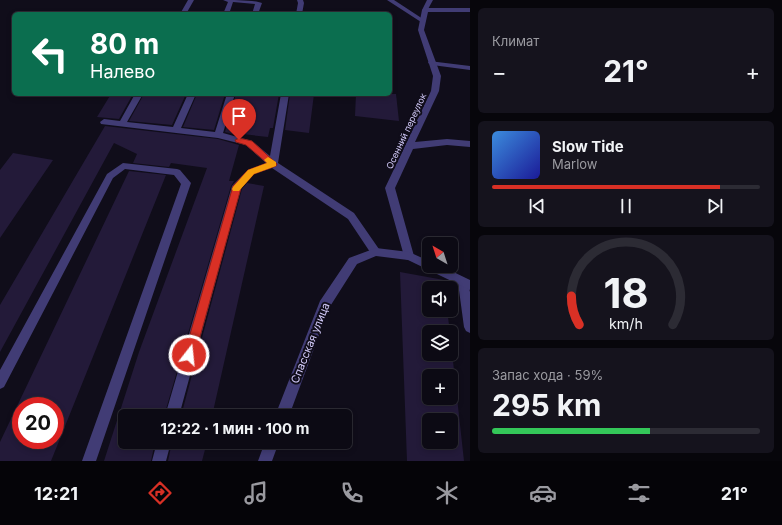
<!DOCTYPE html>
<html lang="ru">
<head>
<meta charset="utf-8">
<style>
  body { margin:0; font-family:Inter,sans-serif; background:#15131d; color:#f1f3f6; height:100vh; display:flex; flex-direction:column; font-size:15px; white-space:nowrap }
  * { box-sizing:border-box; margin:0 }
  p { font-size:13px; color:#9a9aa0 }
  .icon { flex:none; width:22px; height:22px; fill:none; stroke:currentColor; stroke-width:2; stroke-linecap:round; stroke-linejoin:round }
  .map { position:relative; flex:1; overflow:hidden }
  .drawer { display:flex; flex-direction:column; gap:8px; padding:8px; background:#07060b; width:312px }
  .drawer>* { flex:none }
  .guide { position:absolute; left:12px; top:12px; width:380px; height:84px; border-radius:6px; box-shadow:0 2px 6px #0003,0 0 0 1px #2c2b34; background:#0b6e4f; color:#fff; overflow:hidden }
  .needle { width:26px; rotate:321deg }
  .fabs { position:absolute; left:422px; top:237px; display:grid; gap:8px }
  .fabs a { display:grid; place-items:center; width:36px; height:36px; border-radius:6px; background:#0c0a14; box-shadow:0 2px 6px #0003,0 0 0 1px #2c2b34; font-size:20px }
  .speed { position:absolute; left:12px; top:397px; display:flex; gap:8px; font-size:20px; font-weight:700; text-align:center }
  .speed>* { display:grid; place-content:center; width:52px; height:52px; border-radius:50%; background:#0c0a14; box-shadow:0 2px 6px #0003,0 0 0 1px #2c2b34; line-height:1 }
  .speed .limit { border:6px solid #d22; background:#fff; color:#111 }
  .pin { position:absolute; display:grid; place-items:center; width:34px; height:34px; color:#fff; margin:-41px -17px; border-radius:50% 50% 50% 0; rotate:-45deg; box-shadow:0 0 4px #0007 }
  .pin .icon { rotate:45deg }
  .me { position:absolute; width:44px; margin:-22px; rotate:16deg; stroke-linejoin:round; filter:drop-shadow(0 0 3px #0008) }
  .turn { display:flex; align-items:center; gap:14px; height:84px; padding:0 12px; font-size:18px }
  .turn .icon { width:52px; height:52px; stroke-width:2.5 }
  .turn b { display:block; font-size:28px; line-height:34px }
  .big { font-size:30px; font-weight:700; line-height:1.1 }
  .drawer .card { flex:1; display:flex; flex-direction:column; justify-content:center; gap:6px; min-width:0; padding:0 14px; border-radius:6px; background:#15131d }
  .drawer .dial { align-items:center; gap:0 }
  .dial svg { height:104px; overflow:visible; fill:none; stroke:#2c2b34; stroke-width:7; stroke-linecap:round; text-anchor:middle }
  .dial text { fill:#f1f3f6; stroke:none }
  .song { display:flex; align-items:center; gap:12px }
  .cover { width:48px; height:48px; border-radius:6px; background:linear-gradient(135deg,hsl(210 70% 55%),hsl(240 70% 35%)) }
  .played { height:4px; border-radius:2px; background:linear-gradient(90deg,#d93025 85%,#2c2b34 85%) }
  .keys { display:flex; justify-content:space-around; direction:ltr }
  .heat { display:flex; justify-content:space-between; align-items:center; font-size:22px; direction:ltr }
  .charge { height:6px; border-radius:3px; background:linear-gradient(90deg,#34c759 59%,#2c2b34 0) }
  .trip { position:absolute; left:118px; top:409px; width:234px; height:40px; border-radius:6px; background:#0c0a14; box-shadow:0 2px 6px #0003,0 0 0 1px #2c2b34; font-weight:700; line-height:40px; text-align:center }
  .menu { display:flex; height:64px; justify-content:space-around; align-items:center; background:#050408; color:#9a9aa0 }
  .menu .icon { width:28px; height:28px }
  .menu .active { color:#d93025 }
  .menu b { font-size:18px; color:#f1f3f6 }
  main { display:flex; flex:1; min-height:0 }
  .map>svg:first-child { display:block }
  .building { fill:#231a39; fill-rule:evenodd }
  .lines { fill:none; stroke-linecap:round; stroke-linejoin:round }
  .service { fill:#413c75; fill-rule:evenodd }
  .minor { fill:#413c75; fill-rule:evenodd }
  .tertiary { fill:#413c75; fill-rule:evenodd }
  .route { fill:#d93025; stroke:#8d1f18 }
  .slow { fill:#f59e0b }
  .labels { text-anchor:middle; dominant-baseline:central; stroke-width:4; stroke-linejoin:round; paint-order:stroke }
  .far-street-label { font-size:9px; fill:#d3cbfa; stroke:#100d1a }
  .street-label { font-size:11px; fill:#d3cbfa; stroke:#100d1a }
</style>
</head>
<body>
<main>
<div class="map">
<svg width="470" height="461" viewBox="0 0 470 461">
  <rect width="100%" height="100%" fill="#100d1a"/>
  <path class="building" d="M111 94H133L119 119 97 117Z
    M144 94H186L172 125 129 121Z
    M197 94H225L214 130 183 127Z
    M236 94H279L273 128H270L268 137 242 134 241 136 225 132Z
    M290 94H314L309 133 285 130Z
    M356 94H396L399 121 355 116Z
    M105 126 218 139 239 145 229 181H234L231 186 164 416H125V442H155L151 461H104L139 352 207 168 171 163 169 167 133 163 137 154 114 143 0 352V305Z
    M13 153 53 160 0 238V170Z
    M129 171 166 175 51 461H0V442ZM21 406H55V440H21Z
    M247 183 264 186 212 416H181L242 189Z
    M400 272 444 280 445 288H429V310H447L450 332H429V354H451V343L464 461H407ZM429 376H451V398H429ZM429 420H451V442H429Z
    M172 442H207L202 461H168Z"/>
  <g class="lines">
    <path class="service" d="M188 0H194L186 14H180Z
      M223 0C234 0 253 0 262 3L258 14H252L255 4 233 2 229 14H223L228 2Z
      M297 0H303L304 3 302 14H296L298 3Z
      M387 0H394L426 21 421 22Z
      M427 0H433L427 11H423L422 10Z
      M429 61 470 66V70L432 65 428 63Z
      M135 94H143L127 122 173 127 188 94H196L181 128 215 132 227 94H235L223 133 252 141 270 156 281 94H289L278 163 354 213 381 252 380 255 376 256 372 255 348 219 272 168 254 174 241 188 179 416H165L232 186 248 170 266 163 246 145 218 138 101 124 100 122 104 119 120 121Z
      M123 163 177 169 180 170 191 183 96 461H82L181 184 174 175 125 169 113 178 4 387 0 389V370L107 174Z
      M157 442H171L166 461H152Z"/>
    <path class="minor" d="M425 8H470V12H428L424 30 441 76 439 91 415 142 447 139 470 141V147L447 145 413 149 395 188 414 256 413 259 409 260 405 259 404 256 385 188 431 91 433 76 418 30 422 10Z
      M463 278 467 280 470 292V333L466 331 464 327 458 283 459 280Z"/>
    <path class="tertiary" d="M376 248 409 252 429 261V266H441L470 280V290L408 260 376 256 357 264 329 308 289 416H275L320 301 349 258Z
      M265 442H279L272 461H258Z"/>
  </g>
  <path class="route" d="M239 138 252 141 277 164 276 166 254 174 241 188 195 355 193 359 189 360 185 359 184 355 233 186 248 170 267 163 246 145 236 142 235 140Z"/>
  <path class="slow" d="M268 157 276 162V166L254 174 239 191H233L232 189 233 187 248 170 267 163 264 160Z"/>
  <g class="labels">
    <g class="far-street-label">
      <text transform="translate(406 131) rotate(-65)">Осенний переулок</text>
    </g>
    <g class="street-label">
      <text transform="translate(310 343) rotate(-68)">Спасская улица</text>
    </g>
  </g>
</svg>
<div class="fabs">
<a><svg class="needle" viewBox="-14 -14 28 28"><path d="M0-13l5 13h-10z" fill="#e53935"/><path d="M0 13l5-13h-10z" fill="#9a9aa0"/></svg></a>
<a><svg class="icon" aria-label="sound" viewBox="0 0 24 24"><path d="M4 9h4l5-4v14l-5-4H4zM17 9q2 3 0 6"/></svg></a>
<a><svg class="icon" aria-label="layers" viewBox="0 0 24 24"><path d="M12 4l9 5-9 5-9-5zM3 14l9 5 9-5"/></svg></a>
<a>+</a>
<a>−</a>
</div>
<div class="speed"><div class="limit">20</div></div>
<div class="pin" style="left:239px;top:140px;background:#d93025"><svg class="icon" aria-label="arrive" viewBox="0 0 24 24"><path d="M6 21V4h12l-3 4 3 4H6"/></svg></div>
<svg class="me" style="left:189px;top:355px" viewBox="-20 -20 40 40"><circle r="17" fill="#d93025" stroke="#fff" stroke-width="3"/><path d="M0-11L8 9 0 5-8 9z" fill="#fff"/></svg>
<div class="trip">12:22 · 1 мин · 100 m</div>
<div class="guide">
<div class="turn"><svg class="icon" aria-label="left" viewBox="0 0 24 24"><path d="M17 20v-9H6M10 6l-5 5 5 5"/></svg><div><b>80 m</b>Налево</div></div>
</div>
</div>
<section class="drawer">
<div class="card"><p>Климат</p>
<div class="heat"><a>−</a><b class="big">21°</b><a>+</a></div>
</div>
<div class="card">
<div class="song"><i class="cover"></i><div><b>Slow Tide</b><p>Marlow</p></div></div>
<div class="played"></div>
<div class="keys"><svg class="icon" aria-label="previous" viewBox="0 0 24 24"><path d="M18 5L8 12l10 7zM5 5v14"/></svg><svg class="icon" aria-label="pause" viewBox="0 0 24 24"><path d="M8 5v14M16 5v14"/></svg><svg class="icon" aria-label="next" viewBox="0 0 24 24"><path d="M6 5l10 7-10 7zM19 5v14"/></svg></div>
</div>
<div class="card dial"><svg viewBox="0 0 100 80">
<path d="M14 69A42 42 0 1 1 86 69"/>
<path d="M14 69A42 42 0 0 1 8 47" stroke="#d93025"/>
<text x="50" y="56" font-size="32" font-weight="700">18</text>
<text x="50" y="72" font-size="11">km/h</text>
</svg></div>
<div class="card"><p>Запас хода · 59%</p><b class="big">295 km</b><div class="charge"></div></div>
</section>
</main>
<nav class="menu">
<b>12:21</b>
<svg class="icon active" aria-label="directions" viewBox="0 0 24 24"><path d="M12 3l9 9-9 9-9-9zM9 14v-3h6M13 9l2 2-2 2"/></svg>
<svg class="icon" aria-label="music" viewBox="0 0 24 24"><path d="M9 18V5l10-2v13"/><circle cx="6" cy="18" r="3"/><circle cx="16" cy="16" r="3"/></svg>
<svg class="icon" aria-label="phone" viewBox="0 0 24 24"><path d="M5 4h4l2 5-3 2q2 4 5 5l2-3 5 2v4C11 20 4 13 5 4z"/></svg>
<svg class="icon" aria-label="climate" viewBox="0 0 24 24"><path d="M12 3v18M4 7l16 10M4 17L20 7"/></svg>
<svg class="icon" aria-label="car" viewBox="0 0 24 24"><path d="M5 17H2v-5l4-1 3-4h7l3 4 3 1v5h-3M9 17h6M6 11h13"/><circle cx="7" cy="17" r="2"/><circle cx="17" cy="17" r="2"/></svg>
<svg class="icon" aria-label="filters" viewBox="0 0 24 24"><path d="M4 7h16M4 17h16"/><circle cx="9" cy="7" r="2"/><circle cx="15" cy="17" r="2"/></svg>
<b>21°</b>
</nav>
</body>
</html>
